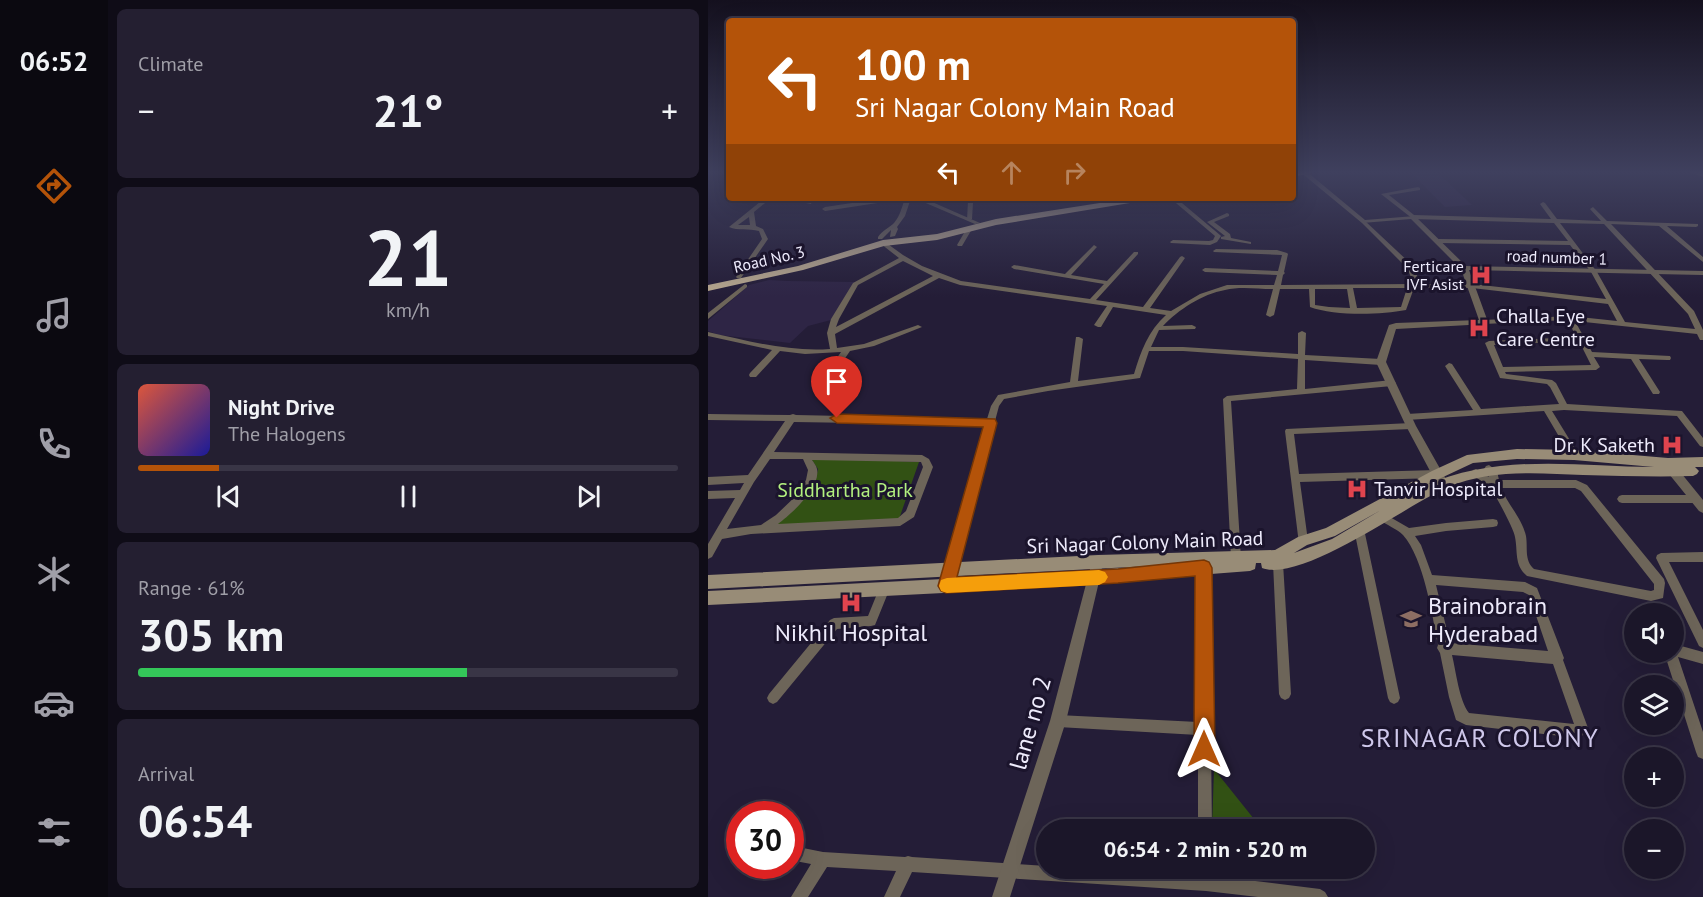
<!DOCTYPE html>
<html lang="en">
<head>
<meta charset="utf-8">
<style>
  body { margin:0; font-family:"PT Sans",sans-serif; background:#241f31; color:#f1f3f6; height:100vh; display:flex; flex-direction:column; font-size:22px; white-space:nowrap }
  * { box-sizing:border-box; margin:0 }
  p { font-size:20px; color:#a09fa8 }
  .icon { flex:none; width:33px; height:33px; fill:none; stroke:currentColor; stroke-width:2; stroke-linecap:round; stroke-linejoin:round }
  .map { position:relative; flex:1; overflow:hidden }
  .panel { display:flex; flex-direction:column; gap:9px; padding:9px; background:#0f0c17; width:600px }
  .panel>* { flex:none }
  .guide { position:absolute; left:18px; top:18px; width:570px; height:183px; border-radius:6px; box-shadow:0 6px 24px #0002,0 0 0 2px #393546; background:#b45309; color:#fff; overflow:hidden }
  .tools { position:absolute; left:916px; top:603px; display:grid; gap:12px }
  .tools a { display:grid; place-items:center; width:60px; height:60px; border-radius:50%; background:#1b1629; box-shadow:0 6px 24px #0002,0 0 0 2px #393546; font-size:30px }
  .speed { position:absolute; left:18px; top:801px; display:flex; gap:12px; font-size:30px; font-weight:700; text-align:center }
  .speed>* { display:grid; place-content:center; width:78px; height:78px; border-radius:50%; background:#1b1629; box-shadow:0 6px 24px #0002,0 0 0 2px #393546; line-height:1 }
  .speed .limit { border:9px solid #d22; background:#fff; color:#111 }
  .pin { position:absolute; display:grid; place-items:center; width:51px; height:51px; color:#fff; margin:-62px -26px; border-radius:50% 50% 50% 0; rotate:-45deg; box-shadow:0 0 6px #0007 }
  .pin .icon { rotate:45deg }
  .me { position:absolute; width:66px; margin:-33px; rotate:0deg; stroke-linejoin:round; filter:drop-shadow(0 0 4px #0008) }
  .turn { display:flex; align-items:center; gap:21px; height:126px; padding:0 30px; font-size:27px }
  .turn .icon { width:78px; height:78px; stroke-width:2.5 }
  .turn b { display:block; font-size:42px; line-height:51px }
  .lanes { display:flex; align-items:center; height:57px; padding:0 30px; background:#0003; justify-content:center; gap:30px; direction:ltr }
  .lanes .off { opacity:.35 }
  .big { font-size:45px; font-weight:700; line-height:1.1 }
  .panel .tile { flex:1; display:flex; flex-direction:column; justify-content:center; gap:9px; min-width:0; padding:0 21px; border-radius:9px; background:#241f31 }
  .panel .dial { align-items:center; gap:0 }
  .dial b { font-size:78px; line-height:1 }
  .song { display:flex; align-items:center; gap:18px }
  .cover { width:72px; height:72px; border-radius:9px; background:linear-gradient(135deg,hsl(10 70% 55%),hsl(240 70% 35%)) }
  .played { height:6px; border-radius:3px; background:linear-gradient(90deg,#b45309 15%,#393546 15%) }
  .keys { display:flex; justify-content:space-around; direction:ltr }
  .heat { display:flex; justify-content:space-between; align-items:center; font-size:33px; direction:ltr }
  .charge { height:9px; border-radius:4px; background:linear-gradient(90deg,#34c759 61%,#393546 0) }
  .trip { position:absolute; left:328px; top:819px; width:339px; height:60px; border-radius:30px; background:#1b1629; box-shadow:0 6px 24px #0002,0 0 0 2px #393546; font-weight:700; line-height:60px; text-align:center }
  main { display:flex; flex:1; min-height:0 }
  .tabs { display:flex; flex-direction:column; width:108px; justify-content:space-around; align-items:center; background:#0b0910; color:#a09fa8 }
  .tabs .icon { width:42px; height:42px }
  .tabs .active { color:#b45309 }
  .tabs b { font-size:27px; color:#f1f3f6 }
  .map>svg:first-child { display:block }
  .built { fill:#2e2545 }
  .green { fill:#325114 }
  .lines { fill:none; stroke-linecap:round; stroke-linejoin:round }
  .minor { fill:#6d6559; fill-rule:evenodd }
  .tertiary { fill:#6d6559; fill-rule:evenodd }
  .secondary { fill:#988c77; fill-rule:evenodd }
  .primary { fill:#b9a98f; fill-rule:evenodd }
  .route { fill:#b45309; stroke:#753606; stroke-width:1.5 }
  .slow { fill:#f59e0b }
  .labels { text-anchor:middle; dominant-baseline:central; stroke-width:6; stroke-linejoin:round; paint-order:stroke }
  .far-street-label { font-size:16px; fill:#eeebfc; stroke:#1b142c }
  .far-poi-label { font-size:16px; fill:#eeebfc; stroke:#1b142c; text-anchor:end }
  .poi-label { font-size:20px; fill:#eeebfc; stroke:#1b142c; text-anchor:start }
  .park-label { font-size:20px; fill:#b3f17f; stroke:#1b142c }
  .street-label { font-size:20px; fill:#eeebfc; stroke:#1b142c }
  .near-poi-label { font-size:24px; fill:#eeebfc; stroke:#1b142c; text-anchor:start }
  .near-street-label { font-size:24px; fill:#eeebfc; stroke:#1b142c }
  .near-neighbourhood-label { font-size:26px; letter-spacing:1.5px; fill:#cfc8eb; stroke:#1b142c }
</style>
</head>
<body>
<main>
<nav class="tabs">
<b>06:52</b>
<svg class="icon active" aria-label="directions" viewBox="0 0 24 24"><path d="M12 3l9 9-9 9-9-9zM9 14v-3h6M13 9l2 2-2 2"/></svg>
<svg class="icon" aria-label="music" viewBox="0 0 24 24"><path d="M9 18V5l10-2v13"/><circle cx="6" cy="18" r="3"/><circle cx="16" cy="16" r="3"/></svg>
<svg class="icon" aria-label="phone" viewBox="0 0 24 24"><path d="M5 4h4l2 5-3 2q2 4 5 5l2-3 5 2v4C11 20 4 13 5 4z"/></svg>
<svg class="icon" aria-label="climate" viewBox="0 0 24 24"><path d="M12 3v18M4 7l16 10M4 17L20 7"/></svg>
<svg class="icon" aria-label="car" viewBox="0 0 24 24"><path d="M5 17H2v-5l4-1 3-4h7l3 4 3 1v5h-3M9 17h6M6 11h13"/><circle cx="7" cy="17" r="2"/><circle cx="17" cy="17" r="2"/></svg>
<svg class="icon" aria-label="filters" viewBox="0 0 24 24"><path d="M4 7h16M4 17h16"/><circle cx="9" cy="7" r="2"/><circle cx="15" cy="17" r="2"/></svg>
</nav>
<section class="panel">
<div class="tile"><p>Climate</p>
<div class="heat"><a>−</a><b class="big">21°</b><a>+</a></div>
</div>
<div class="tile dial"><b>21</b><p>km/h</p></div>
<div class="tile">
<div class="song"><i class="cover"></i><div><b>Night Drive</b><p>The Halogens</p></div></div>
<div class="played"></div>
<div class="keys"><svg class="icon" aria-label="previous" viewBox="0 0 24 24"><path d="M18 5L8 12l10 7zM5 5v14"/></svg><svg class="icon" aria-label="pause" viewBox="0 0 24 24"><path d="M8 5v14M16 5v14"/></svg><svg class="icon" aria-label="next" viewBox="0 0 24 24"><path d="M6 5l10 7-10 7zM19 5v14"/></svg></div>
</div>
<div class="tile"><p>Range · 61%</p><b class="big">305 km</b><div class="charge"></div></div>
<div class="tile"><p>Arrival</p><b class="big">06:54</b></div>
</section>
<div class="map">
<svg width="995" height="897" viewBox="0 0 995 897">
  <rect width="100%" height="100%" fill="#241d37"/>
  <path class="built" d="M701 171H728L764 205 737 207Z
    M61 280 80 281 147 282 123 320 100 326 82 343 11 335 0 331V321L41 285Z"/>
  <path class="green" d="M102 457 211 462 191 519 63 526C80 510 107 494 110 469Z
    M506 769 554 829H504Z"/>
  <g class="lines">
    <path class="minor" d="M979 171H988L995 173V177Z
      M710 187 712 188V190L681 195 706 215 843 219 832 204 835 202 837 203 849 219 893 221 882 209 885 207 899 221 990 224V226L988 227 959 226 995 257V262L951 226 903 224 986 311 995 330V340H992L989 334 867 321 884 352 962 356 963 358 962 360H959L931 359 952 392 951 394H945L923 359 886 357 892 367 888 370 797 372 798 374 844 380 848 383 859 404 974 411 995 438V447L992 446 969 416 856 410 844 411 871 455 869 457H863L836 411 699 420 695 417 699 414 765 410 737 366 741 363 744 364 773 409 851 404 842 387 839 384 792 378 777 343 781 341 868 337 860 320 776 324 772 322 776 320 862 316 909 321 900 304 764 288H706L698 310C672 315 626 316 602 307L601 289H572L566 315 562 317 558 315 565 289C550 289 532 286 517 290 494 294 470 310 455 326L484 325 488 327 487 329 451 330 443 347H475L590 354V333L594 331 598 333 597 355 673 359 677 362 673 365 597 360V389L684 380 688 383 684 386 523 401 533 558 532 561 528 563 524 561 523 558 515 399 519 396 589 389 590 359 475 351H441L432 378 340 391 296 399 291 406 243 586 242 590 238 591 234 590 233 586 277 425 86 422 66 452 214 455 221 459 225 467 206 517 192 526 43 534 14 539 4 557 0 559V544L27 498 0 499V491L32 490 36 483 0 485V477L40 475 77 421 0 420V414L82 415 85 414 88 415 279 419 283 406 290 395 362 382 368 337H371L375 339 370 381 426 374C433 351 440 331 458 315L405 307 393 327H390L386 325 399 306 252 285 231 278 127 334 129 348 156 344 210 325 214 327 166 346 142 351 127 373 124 374 120 371 133 352 97 354 72 351 48 377H42L41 375 42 373 64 350 0 336V332C40 341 81 352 122 349L119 333 123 319 145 283 191 258 173 244V242H177L195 255 214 266 253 281 382 299 396 284 306 269 303 267 306 265 357 274 386 245 389 247 388 248 363 275 399 281 426 252H430V254L388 300 435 307 472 257 474 256 477 258 442 308 463 311 492 294 519 285H566L569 275 497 272 494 270 497 268 570 271 574 255 506 252 505 251 508 249 569 250 579 253 580 254 576 272 577 273 575 275 573 285 706 284 699 268 654 223V221L656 220 704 265 756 266 759 268 756 270 706 269 713 284H764L898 299 883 272 862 245 731 243 728 241 731 239 860 241 846 223 705 219 673 194ZM852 223 896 224 980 314 987 329 917 322 889 272ZM195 261 225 276 128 327 131 319 150 285ZM645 288H699L693 307 649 308ZM607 289H639L642 308 621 307 607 305ZM871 341 883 365 795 367 786 345ZM62 459H95L100 470 98 480 90 494 68 515 53 525 19 529 46 482ZM104 460 213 462 215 467 198 511 190 518 70 524C83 514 113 488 109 469 108 465 106 463 104 460Z
      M57 198H63L46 212 48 226 55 229 60 239 33 278H29L28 277 54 239 51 231C41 228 30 231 21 227ZM41 217 42 225H30Z
      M99 198H105L103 204 98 203Z
      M178 198H192L189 200 117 211 114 209 117 207Z
      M283 198 286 200 285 201 265 203 264 219 259 220 260 201Z
      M462 198H468L512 235 513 236 509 242 502 245 463 243 462 242 465 240 501 241 505 240 507 236Z
      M519 213 521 214V216L506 222 522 234 523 238 543 242V244L513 239V237L517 236 499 222Z
      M259 228 264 229 254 246H250L249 245Z
      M37 284 39 285V287L0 319V313Z
      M703 423 707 426 703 429 586 434 591 474 728 470 731 471 733 474 731 477 728 478 592 482 600 541 599 544 595 545 591 544 577 431 578 429Z
      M781 465 789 471 791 480H868L879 485 956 579 957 583 955 598 943 601 819 576C806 565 810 552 807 537 806 529 785 490 781 486 776 482 770 479 765 476L763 473 765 470 768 469 781 477 776 469 778 466ZM793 488H867L873 491 946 584V590L943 591 826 569C816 560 820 548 818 536 814 518 800 505 793 488Z
      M914 495H987L990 496 992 499 990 502 987 503H914L911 502 909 499 911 496Z
      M675 513 701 528 738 523 785 519 789 520 790 523 789 526 785 527 738 531 707 536 713 545 724 575 817 582 829 588 856 658 855 660 880 728 879 733 870 738 758 725 748 720 741 697 732 653 729 648 730 645C724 614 716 559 695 535 689 529 679 525 671 520L670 517 671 514ZM728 585 815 592 821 595 840 651 742 643ZM744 655 845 664 866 724 761 713C751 700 748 671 744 655Z
      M651 525 655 526 656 529 692 698 690 702 686 704 682 702 680 698 646 529 647 526Z
      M995 552V562H961L995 630V648L991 646 948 558 949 555 953 553Z
      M570 558 574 560 575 563 583 694 581 698 577 700 573 698 571 694 565 563 566 560Z
      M496 563 500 565 501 568 504 830H490V735L350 727 345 726 344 721 345 716 350 715 490 722 491 568 492 565Z
      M177 583 181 584 182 588 167 625 163 626 129 629 69 702 65 704 61 702 59 698 61 694 122 620 126 618 160 616 173 584Z
      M946 606 950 607 953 614H941L940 611 942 607Z
      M966 644 995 652V664L970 657 995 732V759L990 757 988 752 956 652H966Z
      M82 821 89 823 91 828 86 839 90 847 115 852 197 857 200 856 204 857 339 866V868H387L490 875 491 868H505L506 876 612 889 617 892 620 897H550L498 891 204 872 192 897H176L188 871 119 867 100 897H83L103 864 82 860Z"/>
    <path class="tertiary" d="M591 171H598L657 220 707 216 758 266 995 271V275L761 270 780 322 779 324 688 329 678 362 708 426 739 481 737 484H729L698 426 668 362 681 325 688 323 771 320 753 269 703 219 654 223Z
      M197 198H203L197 216 189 227 190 229 187 236 182 237 183 230 174 239H170V237C175 230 181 228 186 223 192 216 194 207 197 198Z
      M206 198H215L272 223 267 224Z
      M965 467 969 468 995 500V513L991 511 961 474 960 471 961 468Z
      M388 563 392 565 394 569 358 721 302 897H284L342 721 382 569 384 565Z"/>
    <path class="secondary" d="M809 449 866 450 960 458 995 457V467H987L991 471 989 474 985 476C948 477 912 476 875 475 830 473 782 469 740 487 700 504 594 583 554 568L553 563H548L547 569 542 571 294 590 0 605V591L294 576 442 566 0 589V575L390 555 567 550 590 537 618 528 724 471 759 455ZM809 459 866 460 946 467C867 466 790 453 716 486L765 463ZM673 510 624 539 586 553 599 545 627 536Z"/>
    <path class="primary" d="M592 171H609L585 177V173Z
      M424 198H444L440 200 288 225 229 240 176 246 95 270 0 291V285L90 266 175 240 229 234 288 219Z"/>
  </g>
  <linearGradient id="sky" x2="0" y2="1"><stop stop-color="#14101e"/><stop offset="0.58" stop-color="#3f405e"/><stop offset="1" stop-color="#3f405e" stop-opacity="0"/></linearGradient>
  <rect width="995" height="297" fill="url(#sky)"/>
  <path class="route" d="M129 414 287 419 289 423 249 577 410 569 496 560 501 562 504 568 507 749 504 756 496 759 489 756 486 749 487 576 410 583 238 593 233 591 230 586 275 427 129 423 122 418Z"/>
  <path class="slow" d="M391 570 397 572 400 577 397 582 391 585 239 593 233 591 231 586 233 580 239 578Z"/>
  <defs>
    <symbol id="hospital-bare" viewBox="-9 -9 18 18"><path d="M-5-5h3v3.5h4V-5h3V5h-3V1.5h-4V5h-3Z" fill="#e0444e" stroke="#1b142c" stroke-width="2.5" paint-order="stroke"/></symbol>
    <symbol id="university-bare" viewBox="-9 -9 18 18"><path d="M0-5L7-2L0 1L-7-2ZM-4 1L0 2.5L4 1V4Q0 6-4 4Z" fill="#8d6e63" stroke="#1b142c" stroke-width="2.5" paint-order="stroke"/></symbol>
  </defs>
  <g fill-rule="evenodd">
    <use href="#hospital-bare" x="758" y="260" width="30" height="30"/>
    <use href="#hospital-bare" x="756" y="313" width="30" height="30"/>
    <use href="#hospital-bare" x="949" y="430" width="30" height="30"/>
    <use href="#hospital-bare" x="634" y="474" width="30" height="30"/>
    <use href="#hospital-bare" x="128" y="588" width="30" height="30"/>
    <use href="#university-bare" x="688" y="604" width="30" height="30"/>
  </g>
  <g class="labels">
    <g class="far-street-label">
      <text transform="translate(849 257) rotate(2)">road number 1</text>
      <text transform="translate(61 259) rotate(-13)">Road No. 3</text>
    </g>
    <g class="far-poi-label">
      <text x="756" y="266">Ferticare<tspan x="756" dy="18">IVF Asist</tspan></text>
    </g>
    <g class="poi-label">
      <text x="788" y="316">Challa Eye<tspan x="788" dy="23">Care Centre</tspan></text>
      <text x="947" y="445" text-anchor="end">Dr. K Saketh</text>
      <text x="666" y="489">Tanvir Hospital</text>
    </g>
    <g class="park-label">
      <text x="137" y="490">Siddhartha Park</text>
    </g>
    <g class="street-label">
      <text transform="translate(437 542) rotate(-2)">Sri Nagar Colony Main Road</text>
    </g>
    <g class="near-poi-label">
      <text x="720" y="605">Brainobrain<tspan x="720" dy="28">Hyderabad</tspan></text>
      <text x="143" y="632" text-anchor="middle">Nikhil Hospital</text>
    </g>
    <g class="near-street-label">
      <text transform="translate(322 723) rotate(-74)">lane no 2</text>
    </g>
    <g class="near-neighbourhood-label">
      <text x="772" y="737">SRINAGAR COLONY</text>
    </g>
  </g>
</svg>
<div class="tools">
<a><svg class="icon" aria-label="sound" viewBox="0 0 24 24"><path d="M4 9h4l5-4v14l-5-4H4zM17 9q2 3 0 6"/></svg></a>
<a><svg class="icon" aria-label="layers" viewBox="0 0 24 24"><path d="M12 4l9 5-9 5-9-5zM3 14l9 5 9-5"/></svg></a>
<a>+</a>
<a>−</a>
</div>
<div class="speed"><div class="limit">30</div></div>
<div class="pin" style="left:129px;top:418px;background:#d93025"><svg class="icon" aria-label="arrive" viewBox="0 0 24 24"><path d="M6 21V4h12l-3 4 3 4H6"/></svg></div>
<svg class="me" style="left:496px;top:749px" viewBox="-20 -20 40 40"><path d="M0-17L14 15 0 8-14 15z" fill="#b45309" stroke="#fff" stroke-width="4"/></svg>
<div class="trip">06:54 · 2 min · 520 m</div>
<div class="guide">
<div class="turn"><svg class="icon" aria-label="left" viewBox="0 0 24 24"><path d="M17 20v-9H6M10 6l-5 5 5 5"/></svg><div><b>100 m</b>Sri Nagar Colony Main Road</div></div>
<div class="lanes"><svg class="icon" aria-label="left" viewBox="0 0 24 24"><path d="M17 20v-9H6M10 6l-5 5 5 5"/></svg><svg class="icon off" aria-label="ahead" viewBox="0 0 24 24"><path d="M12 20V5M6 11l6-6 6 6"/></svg><svg class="icon off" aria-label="right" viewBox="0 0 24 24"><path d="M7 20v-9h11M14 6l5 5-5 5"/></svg></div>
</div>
</div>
</main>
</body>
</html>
